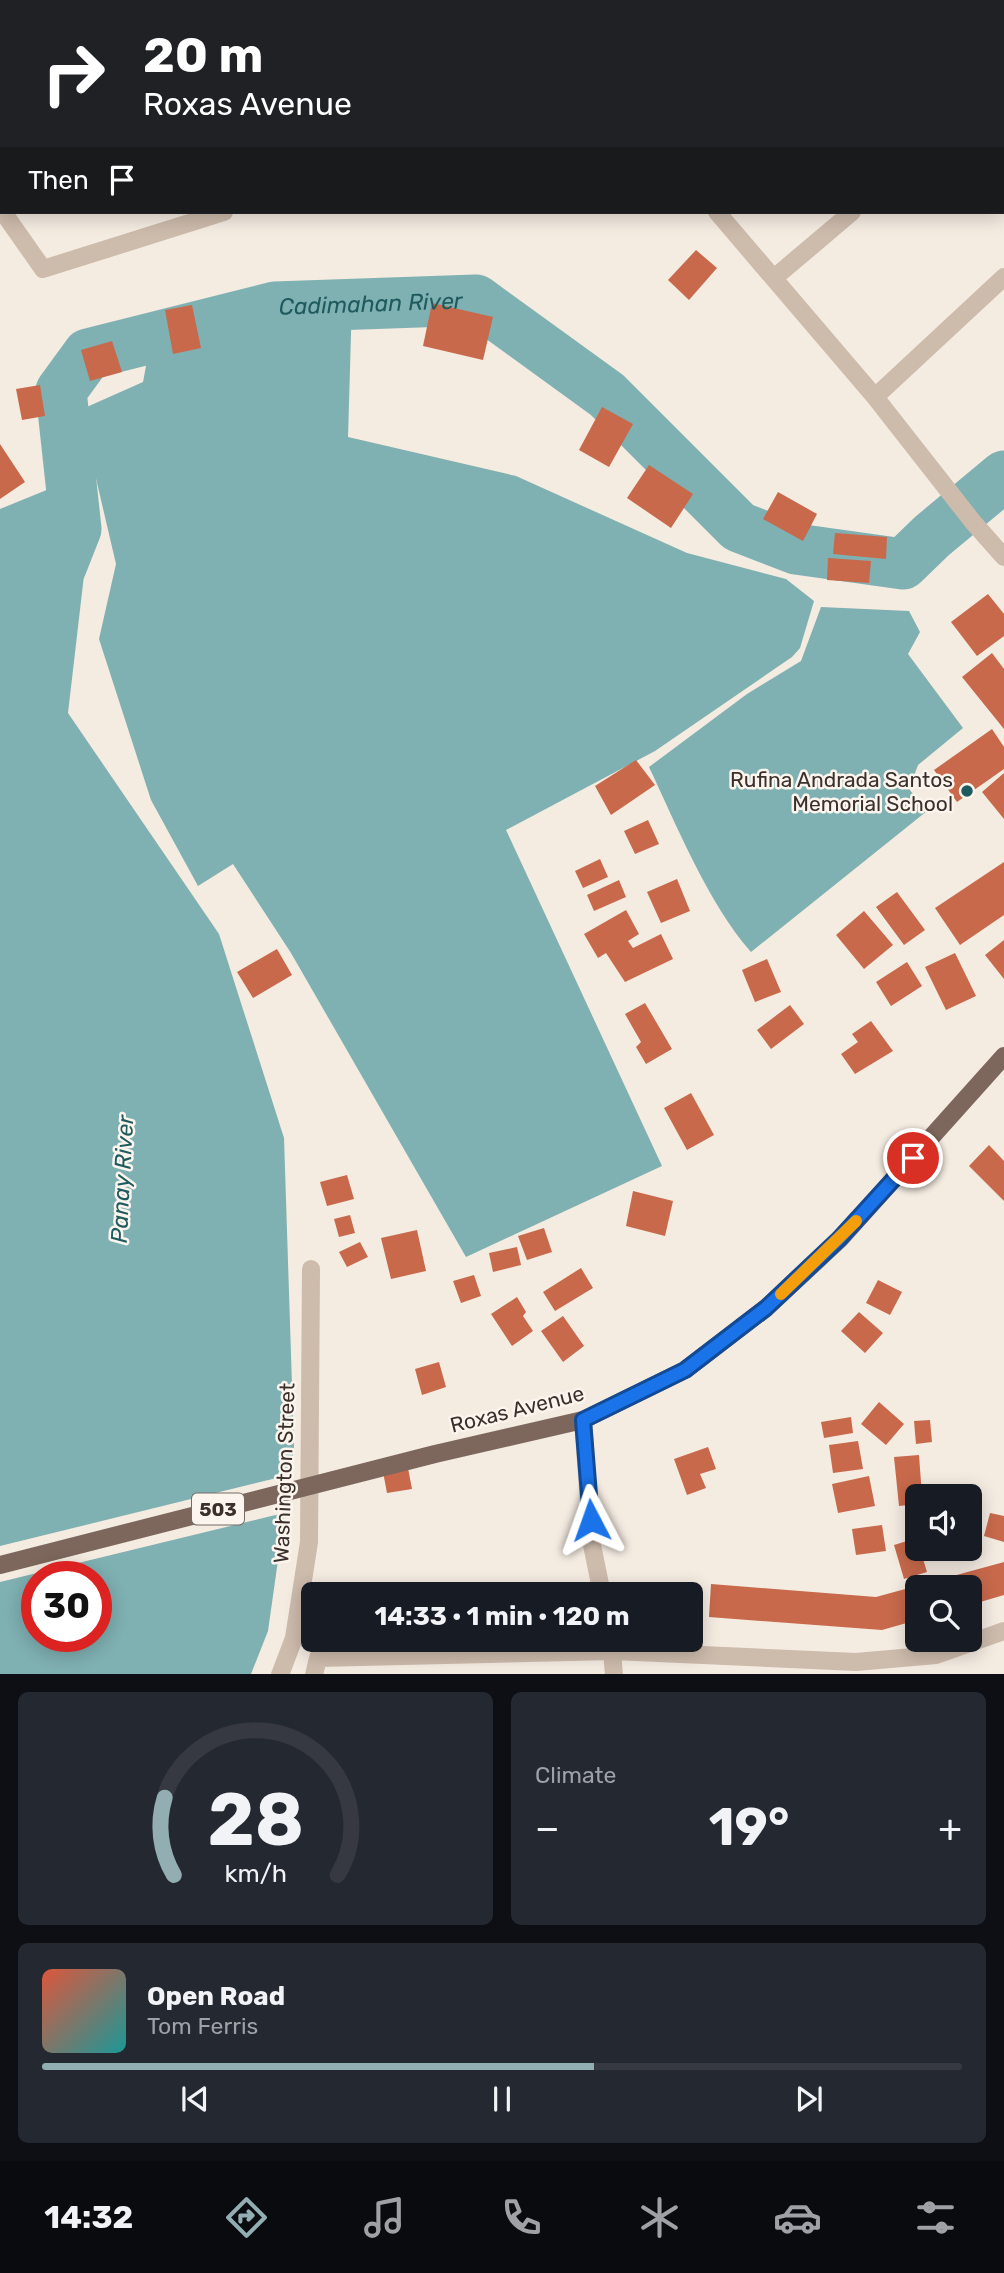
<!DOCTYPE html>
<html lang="en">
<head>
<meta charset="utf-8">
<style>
  body { margin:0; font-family:Rubik,sans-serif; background:#242831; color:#f1f3f6; height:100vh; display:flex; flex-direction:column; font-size:26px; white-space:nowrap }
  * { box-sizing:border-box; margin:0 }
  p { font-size:23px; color:#9ea1a6 }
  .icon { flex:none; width:38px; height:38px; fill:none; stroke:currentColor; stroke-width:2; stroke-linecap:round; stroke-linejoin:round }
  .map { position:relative; height:1674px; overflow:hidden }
  .drawer { display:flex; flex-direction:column; gap:18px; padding:18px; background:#0d0f14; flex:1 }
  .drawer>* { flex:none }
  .hud { position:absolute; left:0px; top:0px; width:1004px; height:214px; box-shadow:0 4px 18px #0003; background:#202124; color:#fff; overflow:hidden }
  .fabs { position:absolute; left:905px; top:1484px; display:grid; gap:14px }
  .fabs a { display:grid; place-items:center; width:77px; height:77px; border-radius:10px; background:#171b24; box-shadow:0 4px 18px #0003; font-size:35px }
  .speed { position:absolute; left:21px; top:1561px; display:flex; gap:14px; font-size:35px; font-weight:700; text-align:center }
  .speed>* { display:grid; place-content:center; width:91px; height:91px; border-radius:50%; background:#171b24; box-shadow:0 4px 18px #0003; line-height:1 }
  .speed .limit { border:10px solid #d22; background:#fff; color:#111 }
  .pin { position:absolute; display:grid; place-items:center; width:60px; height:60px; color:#fff; margin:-30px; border:4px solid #fff; border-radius:50%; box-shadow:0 2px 7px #0007 }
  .me { position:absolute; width:77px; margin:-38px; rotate:356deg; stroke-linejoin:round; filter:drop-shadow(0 0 5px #0008) }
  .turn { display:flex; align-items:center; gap:24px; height:147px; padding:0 28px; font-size:32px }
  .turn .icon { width:91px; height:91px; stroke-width:2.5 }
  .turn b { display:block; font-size:49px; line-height:60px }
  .then { display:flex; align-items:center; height:66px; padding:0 28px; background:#0003; gap:14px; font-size:26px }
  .big { font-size:52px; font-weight:700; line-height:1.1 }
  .drawer .widget { flex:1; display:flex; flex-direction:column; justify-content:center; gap:10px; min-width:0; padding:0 24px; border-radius:10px; background:#242831 }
  .drawer .dial { align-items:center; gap:0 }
  .dial svg { height:182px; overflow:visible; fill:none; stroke:#363941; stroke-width:7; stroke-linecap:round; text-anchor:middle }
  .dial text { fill:#f1f3f6; stroke:none }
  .song { display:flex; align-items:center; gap:21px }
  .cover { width:84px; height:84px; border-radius:10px; background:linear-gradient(135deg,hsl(10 70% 55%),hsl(180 70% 35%)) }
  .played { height:7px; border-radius:4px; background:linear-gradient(90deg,#92aeb2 60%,#363941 60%) }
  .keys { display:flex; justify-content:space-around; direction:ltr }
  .heat { display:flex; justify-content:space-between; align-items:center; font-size:38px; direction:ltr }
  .drawer .tiles { flex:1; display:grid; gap:18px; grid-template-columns:1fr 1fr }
  .widget:last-child { grid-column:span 2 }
  .trip { position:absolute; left:301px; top:1582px; width:402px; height:70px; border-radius:10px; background:#171b24; box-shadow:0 4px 18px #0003; font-weight:700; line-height:70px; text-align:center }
  .tab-bar { display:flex; height:112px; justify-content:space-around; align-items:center; background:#090b0e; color:#9ea1a6 }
  .tab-bar .icon { width:49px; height:49px }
  .tab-bar .on { color:#92aeb2 }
  .tab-bar b { font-size:32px; color:#f1f3f6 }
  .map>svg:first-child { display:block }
  .water { fill:#7fb0b2; fill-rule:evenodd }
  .pier { fill:#f4ebe1 }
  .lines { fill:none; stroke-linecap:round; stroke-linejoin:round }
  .river { stroke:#7fb0b2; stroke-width:51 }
  .building { fill:#c8694b }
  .minor { stroke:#cdbbac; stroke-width:18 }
  .major { stroke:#7d675c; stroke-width:18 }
  .route-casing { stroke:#114b97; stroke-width:18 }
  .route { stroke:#1a73e8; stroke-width:12 }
  .slow { stroke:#f59e0b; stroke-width:12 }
  .poi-dot { fill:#1f5a5e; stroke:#fbf5ee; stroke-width:2.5 }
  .labels { text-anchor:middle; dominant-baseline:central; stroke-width:5; stroke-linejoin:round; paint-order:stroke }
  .shield { fill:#fbf5ee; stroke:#756b66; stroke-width:2 }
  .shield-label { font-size:19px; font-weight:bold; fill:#3b302b }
  .poi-label { font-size:21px; fill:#3b302b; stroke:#fbf5ee; text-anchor:end }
  .street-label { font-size:21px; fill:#3b302b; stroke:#fbf5ee }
  .water-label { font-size:23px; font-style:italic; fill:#1f5a5e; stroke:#fbf5ee }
</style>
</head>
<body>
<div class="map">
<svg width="1004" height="1675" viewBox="0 0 1004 1675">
  <rect width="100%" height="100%" fill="#f4ebe1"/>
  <path class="water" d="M352 300 348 437 516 476 687 553 786 579 814 601 800 648 792 657 655 751 506 830 662 1166 466 1257 291 953 233 864 198 886 151 800 99 639 116 564 80 410 143 382 149 350 169 332 200 323 286 306Z
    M54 487 91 515 68 713 219 934 284 1138 294 1447 268 1631 251 1674 0 1675V509ZM37 1577H96V1636H37Z
    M821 607 909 611 920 632 908 654 963 728 918 765 909 789 927 811 751 952C708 903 677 826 649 767L747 694 801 661Z"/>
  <path class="pier" d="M293 1474 288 1512 0 1582V1546Z"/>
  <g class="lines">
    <path class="river" id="s1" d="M61 567 76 529 61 391 88 354 275 307 476 300 607 395 739 527 796 549 903 564 932 536 1004 476"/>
  </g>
  <path class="building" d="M696 250 717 268 689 300 668 280Z
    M432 303 493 317 483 360 423 346Z
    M192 305 201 348 173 354 165 310Z
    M112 341 122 372 90 381 81 350Z
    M40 385 45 416 22 420 16 389Z
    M602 407 633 424 609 467 579 450Z
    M0 444 25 482 0 499Z
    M649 465 693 494 671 528 627 498Z
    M778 492 817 514 803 541 763 519Z
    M835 533 887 537 886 559 833 554Z
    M828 558 871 561 869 583 827 580Z
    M988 594 1004 614V636L977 656 951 622Z
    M992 653 1004 669V729L962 677Z
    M992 729 1004 747V769L957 802 934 770Z
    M636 760 655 785 611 815 595 786Z
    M1004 773V819L982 792Z
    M648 820 659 844 635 854 624 831Z
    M600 859 608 877 583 888 575 871Z
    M1004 862V915L960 945 935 908Z
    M677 879 690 911 661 923 647 892Z
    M619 880 626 897 594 911 587 895Z
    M897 892 925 930 904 945 876 907Z
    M626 910 639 934 628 941 633 948 661 934 673 959 625 982 606 953 598 958 584 934Z
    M864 911 893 945 864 969 836 935Z
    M1004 940V979L985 955Z
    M277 949 292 975 253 998 237 972Z
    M955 953 976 996 946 1010 925 967Z
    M767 959 781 992 755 1002 742 970Z
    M907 962 922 986 891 1006 876 982Z
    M645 1003 672 1049 646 1064 636 1047 641 1042 625 1014Z
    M790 1005 804 1024 771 1049 757 1030Z
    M871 1021 893 1051 855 1074 841 1054 858 1042 852 1034Z
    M691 1093 714 1135 687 1150 664 1108Z
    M989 1145 1004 1161V1201L969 1166Z
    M347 1175 354 1199 327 1206 320 1182Z
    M633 1191 673 1201 665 1236 626 1226Z
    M350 1215 355 1233 339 1237 334 1219Z
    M544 1228 552 1252 527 1260 518 1236Z
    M417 1230 426 1271 391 1279 381 1238Z
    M360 1242 368 1257 347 1267 339 1252Z
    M517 1247 521 1265 493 1272 489 1253Z
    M581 1268 593 1288 555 1311 543 1292Z
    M474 1275 481 1296 461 1303 453 1281Z
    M878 1280 902 1292 890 1315 866 1303Z
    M517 1297 526 1312 523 1316 533 1331 512 1346 491 1314Z
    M859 1312 883 1333 865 1353 841 1331Z
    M563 1316 584 1346 563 1362 541 1331Z
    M439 1362 446 1387 422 1395 415 1369Z
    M879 1402 904 1424 886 1445 861 1424Z
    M851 1417 853 1433 824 1438 821 1422Z
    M930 1420 932 1442 916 1444 914 1421Z
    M858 1441 863 1469 833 1473 829 1445Z
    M708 1447 716 1469 700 1474 706 1488 687 1495 674 1459Z
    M919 1455 922 1496H917V1504L899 1506 894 1457Z
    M408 1468 412 1489 387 1493 383 1472Z
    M869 1476 875 1506 838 1513 832 1484Z
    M990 1513 1004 1516V1542L984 1536Z
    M882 1525 886 1551 856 1555 852 1529Z
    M917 1538V1549H920L927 1572 904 1579 894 1545Z
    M1004 1562V1595L970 1605V1587H917V1620L882 1630 709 1617 711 1584 876 1597Z"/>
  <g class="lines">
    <path class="minor" d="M274 0 276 2
      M533 0 534 2
      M26 2 31 0
      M623 2 625 0
      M863 2 865 0
      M0 11 2 10
      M1003 85 1004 84
      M0 153 2 152
      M3 212 43 269 224 212
      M717 212 875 397 973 522 1004 557
      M774 278 852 212
      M875 397 1004 277
      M583 1420 592 1545 602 1594
      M611 1640 614 1675
      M280 1675 294 1638 309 1542 311 1269
      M314 1675 318 1658 613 1651 856 1662 936 1655 1004 1631"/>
    <path class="major" d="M0 1565 435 1454 583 1420 685 1370 766 1308 840 1239 1004 1056"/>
  </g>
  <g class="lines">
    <defs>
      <path id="route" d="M591 1520 583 1420 685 1370 766 1308 839 1239 913 1158"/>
    </defs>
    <use href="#route" class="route-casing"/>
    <use href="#route" class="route"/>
    <path class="slow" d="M781 1294 856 1221"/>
  </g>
  <circle class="poi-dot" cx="967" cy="791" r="7"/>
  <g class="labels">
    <rect class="shield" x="192" y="1493.5" width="52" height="31" rx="5"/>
    <g class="shield-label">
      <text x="218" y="1509">503</text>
    </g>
    <g class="poi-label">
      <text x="953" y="779">Rufina Andrada Santos<tspan x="953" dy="24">Memorial School</tspan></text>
    </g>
    <g class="street-label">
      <text transform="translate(517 1409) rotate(-14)">Roxas Avenue</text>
      <text transform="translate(284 1473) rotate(-88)">Washington Street</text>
    </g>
    <g class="water-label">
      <text stroke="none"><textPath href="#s1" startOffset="514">Cadimahan River</textPath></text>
      <text transform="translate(122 1179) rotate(-87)">Panay River</text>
    </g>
  </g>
</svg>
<div class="fabs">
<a><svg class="icon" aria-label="sound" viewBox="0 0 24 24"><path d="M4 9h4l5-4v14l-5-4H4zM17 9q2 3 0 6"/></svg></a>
<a><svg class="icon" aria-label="search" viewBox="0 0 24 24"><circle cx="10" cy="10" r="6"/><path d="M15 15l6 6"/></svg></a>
</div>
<div class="speed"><div class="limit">30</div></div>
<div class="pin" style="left:913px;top:1158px;background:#d93025"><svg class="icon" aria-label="arrive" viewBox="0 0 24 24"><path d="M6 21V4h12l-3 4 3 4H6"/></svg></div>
<svg class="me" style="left:591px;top:1520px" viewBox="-20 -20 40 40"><path d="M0-17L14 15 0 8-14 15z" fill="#1a73e8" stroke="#fff" stroke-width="4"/></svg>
<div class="trip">14:33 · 1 min · 120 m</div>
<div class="hud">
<div class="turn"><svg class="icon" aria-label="right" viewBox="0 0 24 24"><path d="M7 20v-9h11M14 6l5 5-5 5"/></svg><div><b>20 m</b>Roxas Avenue</div></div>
<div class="then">Then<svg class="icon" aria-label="arrive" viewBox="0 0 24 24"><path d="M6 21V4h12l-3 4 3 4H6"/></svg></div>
</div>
</div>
<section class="drawer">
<div class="tiles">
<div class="widget dial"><svg viewBox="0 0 100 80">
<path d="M14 69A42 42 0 1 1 86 69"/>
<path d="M14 69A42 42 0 0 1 10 35" stroke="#92aeb2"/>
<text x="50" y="56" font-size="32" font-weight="700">28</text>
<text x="50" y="72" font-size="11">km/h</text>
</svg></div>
<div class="widget"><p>Climate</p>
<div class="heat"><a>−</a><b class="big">19°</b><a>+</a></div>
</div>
<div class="widget">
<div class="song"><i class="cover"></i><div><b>Open Road</b><p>Tom Ferris</p></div></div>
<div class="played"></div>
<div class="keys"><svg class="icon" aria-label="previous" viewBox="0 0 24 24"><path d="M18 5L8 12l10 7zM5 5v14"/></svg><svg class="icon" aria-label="pause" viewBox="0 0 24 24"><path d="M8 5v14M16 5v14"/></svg><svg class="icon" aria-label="next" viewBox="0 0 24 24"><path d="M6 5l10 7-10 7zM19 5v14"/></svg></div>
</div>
</div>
</section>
<nav class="tab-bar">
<b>14:32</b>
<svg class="icon on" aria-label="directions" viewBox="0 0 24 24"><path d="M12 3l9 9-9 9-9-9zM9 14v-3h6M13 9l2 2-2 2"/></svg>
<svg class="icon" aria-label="music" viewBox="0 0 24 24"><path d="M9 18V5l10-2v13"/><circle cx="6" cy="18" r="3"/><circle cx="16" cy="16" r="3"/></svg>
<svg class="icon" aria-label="phone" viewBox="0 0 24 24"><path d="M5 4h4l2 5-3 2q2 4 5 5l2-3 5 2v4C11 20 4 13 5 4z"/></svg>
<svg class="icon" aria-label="climate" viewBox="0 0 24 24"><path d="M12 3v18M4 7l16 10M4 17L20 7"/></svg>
<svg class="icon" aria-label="car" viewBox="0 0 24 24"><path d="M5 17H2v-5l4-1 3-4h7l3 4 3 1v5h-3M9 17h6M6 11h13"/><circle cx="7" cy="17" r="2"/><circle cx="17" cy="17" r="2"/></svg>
<svg class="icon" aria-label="filters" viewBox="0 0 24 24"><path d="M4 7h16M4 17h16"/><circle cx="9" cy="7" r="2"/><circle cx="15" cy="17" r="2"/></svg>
</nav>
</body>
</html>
